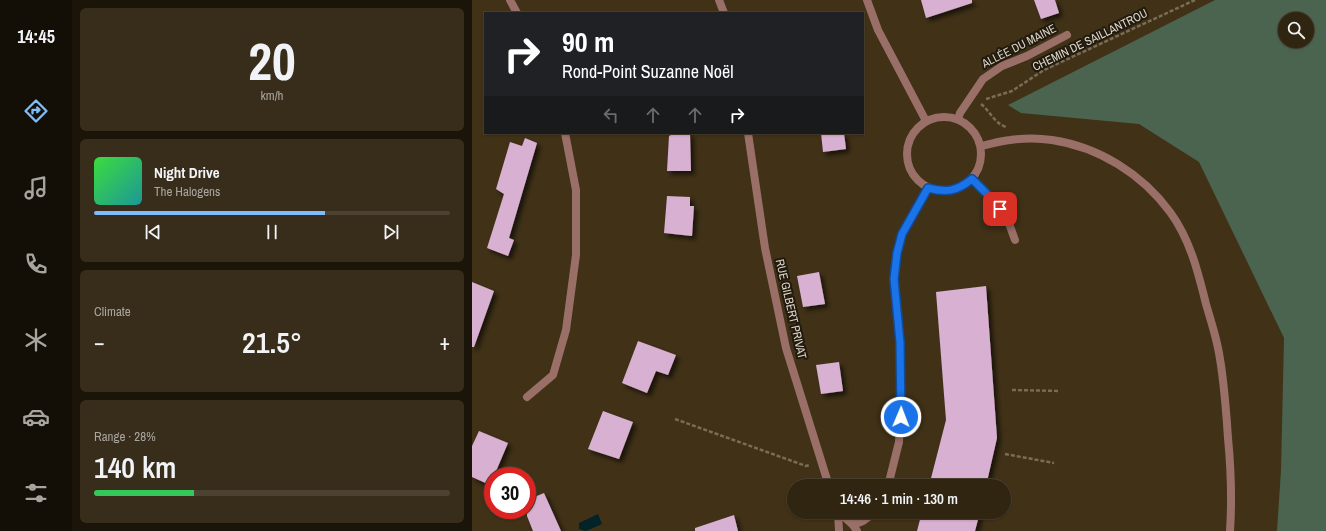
<!DOCTYPE html>
<html lang="en">
<head>
<meta charset="utf-8">
<style>
  body { margin:0; font-family:"Archivo Narrow",sans-serif; background:#382d1a; color:#f1f3f6; height:100vh; display:flex; flex-direction:column; font-size:15px; white-space:nowrap }
  * { box-sizing:border-box; margin:0 }
  p { font-size:13px; color:#a8a59f }
  .icon { flex:none; width:22px; height:22px; fill:none; stroke:currentColor; stroke-width:2; stroke-linecap:round; stroke-linejoin:round }
  .map { position:relative; flex:1; overflow:hidden }
  .details { display:flex; flex-direction:column; gap:8px; padding:8px; background:#1a1409; width:400px }
  .details>* { flex:none }
  .hud { position:absolute; left:12px; top:12px; width:380px; height:122px; border-radius:0px; box-shadow:0 1px 3px #0004,0 0 0 1px #4b4231; background:#202124; color:#fff; overflow:hidden }
  .controls { position:absolute; left:806px; top:12px; display:grid; gap:8px }
  .controls a { display:grid; place-items:center; width:36px; height:36px; border-radius:50%; background:#302511; box-shadow:0 1px 3px #0004,0 0 0 1px #4b4231; font-size:20px }
  .speed { position:absolute; left:12px; top:467px; display:flex; gap:8px; font-size:20px; font-weight:700; text-align:center }
  .speed>* { display:grid; place-content:center; width:52px; height:52px; border-radius:50%; background:#302511; box-shadow:0 1px 3px #0004,0 0 0 1px #4b4231; line-height:1 }
  .speed .limit { border:6px solid #d22; background:#fff; color:#111 }
  .pin { position:absolute; display:grid; place-items:center; width:34px; height:34px; color:#fff; margin:-17px; border-radius:8px; box-shadow:0 2px 6px #0006 }
  .me { position:absolute; width:44px; margin:-22px; rotate:1deg; stroke-linejoin:round; filter:drop-shadow(0 0 3px #0008) }
  .turn { display:flex; align-items:center; gap:14px; height:84px; padding:0 12px; font-size:18px }
  .turn .icon { width:52px; height:52px; stroke-width:2.5 }
  .turn b { display:block; font-size:28px; line-height:34px }
  .lanes { display:flex; align-items:center; height:38px; padding:0 12px; background:#0003; justify-content:center; gap:20px; direction:ltr }
  .lanes .off { opacity:.35 }
  .big { font-size:30px; font-weight:600; line-height:1.1 }
  .details .card { flex:1; display:flex; flex-direction:column; justify-content:center; gap:6px; min-width:0; padding:0 14px; border-radius:6px; background:#382d1a }
  .details .dial { align-items:center; gap:0 }
  .dial b { font-size:52px; line-height:1 }
  .song { display:flex; align-items:center; gap:12px }
  .cover { width:48px; height:48px; border-radius:6px; background:linear-gradient(135deg,hsl(120 70% 55%),hsl(180 70% 35%)) }
  .played { height:4px; border-radius:2px; background:linear-gradient(90deg,#7fbdfa 65%,#4b4231 65%) }
  .keys { display:flex; justify-content:space-around; direction:ltr }
  .heat { display:flex; justify-content:space-between; align-items:center; font-size:22px; direction:ltr }
  .charge { height:6px; border-radius:3px; background:linear-gradient(90deg,#34c759 28%,#4b4231 0) }
  .trip { position:absolute; left:315px; top:479px; width:224px; height:40px; border-radius:20px; background:#302511; box-shadow:0 1px 3px #0004,0 0 0 1px #4b4231; font-weight:600; line-height:40px; text-align:center }
  main { display:flex; flex:1; min-height:0 }
  .dock { display:flex; flex-direction:column; width:72px; justify-content:space-around; align-items:center; background:#130f07; color:#a8a59f }
  .dock .icon { width:28px; height:28px }
  .dock .selected { color:#7fbdfa }
  .dock b { font-size:18px; color:#f1f3f6 }
  .map>svg:first-child { display:block }
  .green { fill:#4a644f; fill-rule:evenodd }
  .water { fill:#022328 }
  .building { fill:#d8b0d1; filter:url(#shadow) }
  .lines { fill:none; stroke-linecap:round; stroke-linejoin:round }
  .path { stroke:#7a6d57; stroke-width:2.5; stroke-dasharray:4 2; stroke-linecap:butt }
  .lane { stroke:#9a6f67; stroke-width:8 }
  .street { stroke:#9a6f67; stroke-width:8 }
  .route-casing { stroke:#114b97; stroke-width:10 }
  .route { stroke:#1a73e8; stroke-width:7 }
  .labels { text-anchor:middle; dominant-baseline:central; stroke-width:4; stroke-linejoin:round; paint-order:stroke }
  .street-label { font-size:12px; fill:#ded5c6; stroke:#211a0f }
</style>
</head>
<body>
<main>
<nav class="dock">
<b>14:45</b>
<svg class="icon selected" aria-label="directions" viewBox="0 0 24 24"><path d="M12 3l9 9-9 9-9-9zM9 14v-3h6M13 9l2 2-2 2"/></svg>
<svg class="icon" aria-label="music" viewBox="0 0 24 24"><path d="M9 18V5l10-2v13"/><circle cx="6" cy="18" r="3"/><circle cx="16" cy="16" r="3"/></svg>
<svg class="icon" aria-label="phone" viewBox="0 0 24 24"><path d="M5 4h4l2 5-3 2q2 4 5 5l2-3 5 2v4C11 20 4 13 5 4z"/></svg>
<svg class="icon" aria-label="climate" viewBox="0 0 24 24"><path d="M12 3v18M4 7l16 10M4 17L20 7"/></svg>
<svg class="icon" aria-label="car" viewBox="0 0 24 24"><path d="M5 17H2v-5l4-1 3-4h7l3 4 3 1v5h-3M9 17h6M6 11h13"/><circle cx="7" cy="17" r="2"/><circle cx="17" cy="17" r="2"/></svg>
<svg class="icon" aria-label="filters" viewBox="0 0 24 24"><path d="M4 7h16M4 17h16"/><circle cx="9" cy="7" r="2"/><circle cx="15" cy="17" r="2"/></svg>
</nav>
<section class="details">
<div class="card dial"><b>20</b><p>km/h</p></div>
<div class="card">
<div class="song"><i class="cover"></i><div><b>Night Drive</b><p>The Halogens</p></div></div>
<div class="played"></div>
<div class="keys"><svg class="icon" aria-label="previous" viewBox="0 0 24 24"><path d="M18 5L8 12l10 7zM5 5v14"/></svg><svg class="icon" aria-label="pause" viewBox="0 0 24 24"><path d="M8 5v14M16 5v14"/></svg><svg class="icon" aria-label="next" viewBox="0 0 24 24"><path d="M6 5l10 7-10 7zM19 5v14"/></svg></div>
</div>
<div class="card"><p>Climate</p>
<div class="heat"><a>−</a><b class="big">21.5°</b><a>+</a></div>
</div>
<div class="card"><p>Range · 28%</p><b class="big">140 km</b><div class="charge"></div></div>
</section>
<div class="map">
<svg width="854" height="531" viewBox="0 0 854 531">
  <defs>
    <filter id="shadow"><feDropShadow dx="3.5" dy="3.5" stdDeviation="2" flood-color="#0009"/></filter>
  </defs>
  <rect width="100%" height="100%" fill="#403117"/>
  <path class="green" d="M743 0H854V531H805L809 470 812 338 727 162 667 124 549 113 536 105ZM813 19H835V41H813Z"/>
  <path class="water" d="M126 514 130 524 114 531 107 529V523Z"/>
  <path class="building" d="M449 0H500V3L454 18Z
    M562 0H583L587 13 569 19Z
    M199 133H218L219 171H195L197 136 199 135Z
    M349 133H372L374 149 351 152Z
    M53 138 65 143 37 238 42 240 36 256 15 248 32 194 24 189 38 142 50 146Z
    M195 196 218 197V206H222L220 236 192 233Z
    M347 272 353 304 331 307 325 276Z
    M0 282 22 291 2 347H0Z
    M514 286 525 438 514 486H457L474 420 464 292Z
    M166 341 204 355 196 375 184 371 175 393 150 383Z
    M367 362 371 391 349 394 344 365Z
    M131 411 161 422 147 459 116 449Z
    M7 431 36 443 22 476H21L18 485 0 477V446Z
    M72 493 89 531H61L55 516V500Z
    M450 512H508L503 531H445Z
    M262 515 266 531H223V528Z"/>
  <g class="lines">
    <path class="path" d="M514 99 540 91 572 70 723 0
      M509 104C518 111 522 123 534 127
      M540 390 588 391
      M203 419 334 466 338 465
      M533 454 582 463"/>
    <path class="lane" d="M500 179 514 193 535 218 543 240"/>
    <path class="street" d="M38 0 45 13
      M247 0 252 13
      M395 0 406 30 454 121
      M435 154a37 37 0 1 1 74 0a37 37 0 1 1-74 0Z
      M486 119 488 113 511 79 530 66 555 56 595 35
      M276 133 293 248 314 348 357 486
      M509 146C519 144 528 141 538 140 552 138 567 138 580 140 627 147 670 174 698 212 718 239 726 272 734 304 738 318 743 333 746 348 752 377 754 408 756 438 759 469 760 500 758 531
      M55 397 81 375 94 330 104 255V190L93 133
      M416 486 427 442 429 404 428 342 422 279 425 253 430 234 456 188
      M366 512 367 531
      M367 512 381 525 385 531
      M381 525 391 521 403 512"/>
  </g>
  <g class="lines">
    <defs>
      <path id="route" d="M429 417 428 342 422 279 425 253 430 234 456 188C475 193 485 191 500 179L514 193 528 209"/>
    </defs>
    <use href="#route" class="route-casing"/>
    <use href="#route" class="route"/>
  </g>
  <g class="labels">
    <g class="street-label">
      <text transform="translate(618 40) rotate(-26)">CHEMIN DE SAILLANTROU</text>
      <text transform="translate(547 46) rotate(-27)">ALLÉE DU MAINE</text>
      <text transform="translate(319 309) rotate(77)">RUE GILBERT PRIVAT</text>
    </g>
  </g>
</svg>
<div class="controls">
<a><svg class="icon" aria-label="search" viewBox="0 0 24 24"><circle cx="10" cy="10" r="6"/><path d="M15 15l6 6"/></svg></a>
</div>
<div class="speed"><div class="limit">30</div></div>
<div class="pin" style="left:528px;top:209px;background:#d93025"><svg class="icon" aria-label="arrive" viewBox="0 0 24 24"><path d="M6 21V4h12l-3 4 3 4H6"/></svg></div>
<svg class="me" style="left:429px;top:417px" viewBox="-20 -20 40 40"><circle r="17" fill="#1a73e8" stroke="#fff" stroke-width="3"/><path d="M0-11L8 9 0 5-8 9z" fill="#fff"/></svg>
<div class="trip">14:46 · 1 min · 130 m</div>
<div class="hud">
<div class="turn"><svg class="icon" aria-label="right" viewBox="0 0 24 24"><path d="M7 20v-9h11M14 6l5 5-5 5"/></svg><div><b>90 m</b>Rond-Point Suzanne Noël</div></div>
<div class="lanes"><svg class="icon off" aria-label="left" viewBox="0 0 24 24"><path d="M17 20v-9H6M10 6l-5 5 5 5"/></svg><svg class="icon off" aria-label="ahead" viewBox="0 0 24 24"><path d="M12 20V5M6 11l6-6 6 6"/></svg><svg class="icon off" aria-label="ahead" viewBox="0 0 24 24"><path d="M12 20V5M6 11l6-6 6 6"/></svg><svg class="icon" aria-label="right" viewBox="0 0 24 24"><path d="M7 20v-9h11M14 6l5 5-5 5"/></svg></div>
</div>
</div>
</main>
</body>
</html>
